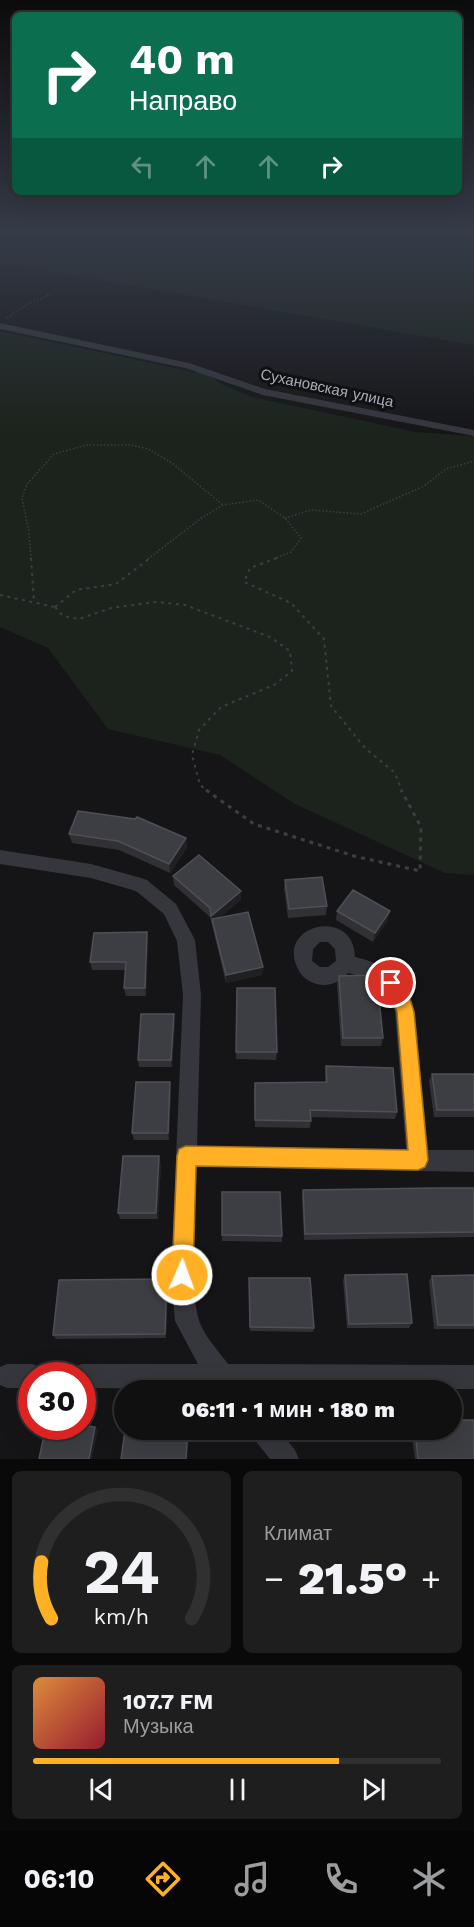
<!DOCTYPE html>
<html lang="ru">
<head>
<meta charset="utf-8">
<style>
  body { margin:0; font-family:"Work Sans",sans-serif; background:#1e1e1f; color:#f1f3f6; height:100vh; display:flex; flex-direction:column; font-size:22px; white-space:nowrap }
  * { box-sizing:border-box; margin:0 }
  p { font-size:20px; color:#9c9d9f }
  .icon { flex:none; width:33px; height:33px; fill:none; stroke:currentColor; stroke-width:2; stroke-linecap:round; stroke-linejoin:round }
  .map { position:relative; height:1459px; overflow:hidden }
  .panel { display:flex; flex-direction:column; gap:12px; padding:12px; background:#090909; flex:1 }
  .panel>* { flex:none }
  .guide { position:absolute; left:12px; top:12px; width:450px; height:183px; border-radius:9px; box-shadow:0 6px 24px #0002,0 0 0 2px #303031; background:#0b6e4f; color:#fff; overflow:hidden }
  .speed { position:absolute; left:18px; top:1362px; display:flex; gap:12px; font-size:30px; font-weight:700; text-align:center }
  .speed>* { display:grid; place-content:center; width:78px; height:78px; border-radius:50%; background:#101011; box-shadow:0 6px 24px #0002,0 0 0 2px #303031; line-height:1 }
  .speed .limit { border:9px solid #d22; background:#fff; color:#111 }
  .pin { position:absolute; display:grid; place-items:center; width:51px; height:51px; color:#fff; margin:-26px; border:3px solid #fff; border-radius:50%; box-shadow:0 2px 6px #0007 }
  .me { position:absolute; width:66px; margin:-33px; rotate:2deg; stroke-linejoin:round; filter:drop-shadow(0 0 4px #0008) }
  .turn { display:flex; align-items:center; gap:21px; height:126px; padding:0 18px; font-size:27px }
  .turn .icon { width:78px; height:78px; stroke-width:2.5 }
  .turn b { display:block; font-size:42px; line-height:51px }
  .lanes { display:flex; align-items:center; height:57px; padding:0 18px; background:#0003; justify-content:center; gap:30px; direction:ltr }
  .lanes .off { opacity:.35 }
  .big { font-size:45px; font-weight:800; line-height:1.1 }
  .panel .tile { flex:1; display:flex; flex-direction:column; justify-content:center; gap:9px; min-width:0; padding:0 21px; border-radius:9px; background:#1e1e1f }
  .panel .dial { align-items:center; gap:0 }
  .dial svg { height:156px; overflow:visible; fill:none; stroke:#303031; stroke-width:7; stroke-linecap:round; text-anchor:middle }
  .dial text { fill:#f1f3f6; stroke:none }
  .song { display:flex; align-items:center; gap:18px }
  .cover { width:72px; height:72px; border-radius:9px; background:linear-gradient(135deg,hsl(30 70% 55%),hsl(350 70% 35%)) }
  .played { height:6px; border-radius:3px; background:linear-gradient(90deg,#ffb025 75%,#303031 75%) }
  .keys { display:flex; justify-content:space-around; direction:ltr }
  .heat { display:flex; justify-content:space-between; align-items:center; font-size:33px; direction:ltr }
  .panel .tiles { flex:1; display:grid; gap:12px; grid-template-columns:1fr 1fr }
  .tile:last-child { grid-column:span 2 }
  .trip { position:absolute; left:114px; top:1380px; width:348px; height:60px; border-radius:30px; background:#101011; box-shadow:0 6px 24px #0002,0 0 0 2px #303031; font-weight:800; line-height:60px; text-align:center }
  .menu { display:flex; height:96px; justify-content:space-around; align-items:center; background:#060607; color:#9c9d9f }
  .menu .icon { width:42px; height:42px }
  .menu .on { color:#ffb025 }
  .menu b { font-size:27px; color:#f1f3f6 }
  .map>svg:first-child { display:block }
  .green { fill:#1b231c }
  .lines { fill:none; stroke-linecap:round; stroke-linejoin:round }
  .path-far2 { stroke:#3c3e44; stroke-width:1.5; stroke-dasharray:1.5 2; stroke-linecap:butt }
  .path-far1 { stroke:#3c3e44; stroke-width:2; stroke-dasharray:3 4.5; stroke-linecap:butt }
  .path { stroke:#3c3e44; stroke-width:3; stroke-dasharray:4 5; stroke-linecap:butt }
  .minor { fill:#36373d; fill-rule:evenodd }
  .wall { fill:#313135 }
  .shaded-wall { fill:#202023 }
  .building { fill:#3d3e43; stroke:#4e5056; stroke-width:1.5 }
  .route { fill:#ffb025; stroke:#a67218; stroke-width:1.5 }
  .labels { text-anchor:middle; dominant-baseline:central; stroke-width:6; stroke-linejoin:round; paint-order:stroke }
  .far-street-label { font-size:15px; fill:#a6acb9; stroke:#101012 }
</style>
</head>
<body>
<div class="map">
<svg width="474" height="1459" viewBox="0 0 474 1459">
  <rect width="100%" height="100%" fill="#151517"/>
  <path class="green" d="M0 232H474V345L0 263Z
    M0 331 208 375 223 385 252 397 416 432 474 436V875L445 873 295 804 220 755 108 729 48 648 0 627Z"/>
  <g class="lines">
    <path class="path-far2" d="M7 318 28 304 51 294
      M285 518 311 510 361 514 424 486 446 469 474 461
      M31 559 29 533 22 498 27 484 54 454 87 445H131L148 449 172 463 223 505
      M148 559 200 519 223 505 258 500 285 518 301 538 291 552 273 559"/>
    <path class="path-far1" d="M31 558 34 602
      M277 558 250 568 244 582 291 603 324 639 331 706 365 748 395 773 402 791
      M0 595 55 607
      M55 607 63 616 79 619 111 608 156 602 185 605 270 637 290 651 292 671 274 685 221 707 199 730 192 755 200 785 208 791
      M55 607 76 590 116 584 150 558"/>
    <path class="path" d="M206 790 254 824 354 856 420 871 421 827 401 790"/>
    <path class="minor" d="M0 323 189 363 265 389 474 430V436L263 395 185 368 0 329Z
      M0 850 91 864 141 878 147 880 176 904 195 940 201 995 197 1146 406 1149 395 1012C388 988 373 978 348 973 343 980 333 985 324 985 314 985 302 979 298 969 275 924 354 906 355 957 390 965 403 978 415 1012L428 1150H474V1172L197 1167C195 1215 187 1269 198 1317 202 1334 218 1350 228 1364L474 1365V1389L217 1390 216 1389 82 1388V1376H70L73 1367 82 1364H198L175 1321 171 1275 183 995 177 941 164 914 136 891 91 878 0 864ZM320 942H328L335 949 336 961 328 967H320L312 961 313 949Z
      M7 1364H32L41 1367 44 1376H32V1388H7L0 1385V1367Z
      M250 1430H279L295 1450 299 1459H270L254 1439Z"/>
  </g>
  <path class="wall" d="M135 819 186 838 187 848 170 873 119 850 72 843 69 834Z
    M173 876 241 900 220 917 263 967 262 975 226 983 210 917 174 885Z
    M285 880 327 906 326 915 288 918 284 889Z
    M337 911 388 920 373 942 336 920Z
    M147 932 148 940 146 996H126L124 988 126 970H92L90 962Z
    M339 976 383 1038 381 1046H341L337 984Z
    M237 988 277 1052 276 1060 236 1059Z
    M175 1022 172 1067H139L138 1060Z
    M326 1066 397 1112 395 1119 311 1117 310 1128 255 1127 254 1090 325 1082V1074Z
    M432 1074H474V1117H434L429 1081Z
    M171 1090 169 1140H134L132 1133Z
    M161 1163 158 1219H120L118 1213Z
    M474 1188V1237L304 1240 302 1197 303 1190Z
    M222 1192 282 1236V1242L222 1241Z
    M345 1275 412 1323 409 1328H347L343 1280Z
    M474 1275V1329H434L429 1281 432 1276Z
    M249 1278 314 1328 313 1332 250 1331Z
    M167 1279 168 1284 166 1338 56 1339 53 1335Z
    M411 1430H452L474 1459H415Z"/>
  <path class="shaded-wall" d="M186 838 187 848 170 873 169 864Z
    M241 891V900L213 923 212 919V925L211 916Z
    M390 911 388 920 373 942 375 933Z
    M147 932 148 940 146 996 145 988Z
    M263 967 262 975 226 983V975Z
    M174 1014 175 1022 172 1067 171 1060Z
    M170 1082 171 1090 169 1140 168 1133Z
    M159 1156 161 1163 158 1219 156 1213Z
    M167 1279 168 1284 166 1338 165 1334Z
    M95 1427 98 1430 92 1459H89Z
    M188 1430H189L187 1459H186Z"/>
  <path class="building" d="M78 811 135 819 137 817 186 838 169 864 118 841 69 834Z
    M199 855 241 891 211 916 210 908 173 876Z
    M322 877 327 906 289 909 285 880Z
    M353 890 390 911 375 933 337 911Z
    M248 912 263 967 226 975 212 919Z
    M147 932 145 988H124L126 962H90L94 933Z
    M374 975 377 978 383 1038H343L339 976Z
    M237 988H275L277 1052H236Z
    M141 1014H174L171 1060H138Z
    M326 1066 393 1068 397 1112 310 1110 311 1121 255 1120V1083L327 1082Z
    M432 1074H474V1110H437Z
    M136 1082H170L168 1133H132Z
    M123 1156H159L156 1213H118Z
    M436 1188H474V1232L305 1234 303 1190Z
    M222 1192H280L282 1236 222 1235Z
    M407 1274 412 1323 349 1324 345 1275Z
    M474 1275V1325H438L432 1276Z
    M249 1278H310L314 1328 250 1327Z
    M167 1279 165 1334 53 1335 59 1280Z
    M452 1420H474V1459H418L415 1430H452Z
    M82 1425 95 1427 89 1459H39L46 1426H82Z
    M125 1430H188L186 1459H121Z"/>
  <linearGradient id="sky" x2="0" y2="1"><stop stop-color="#0c0c0d"/><stop offset="0.53" stop-color="#353b47"/><stop offset="1" stop-color="#353b47" stop-opacity="0"/></linearGradient>
  <rect width="474" height="436" fill="url(#sky)"/>
  <path class="route" d="M391 976C406 981 410 998 414 1012L428 1160 425 1167 418 1170 196 1166 193 1275 190 1283 182 1286 175 1283 172 1275 177 1156 179 1149 186 1146 408 1150 397 1012 393 1001 383 983 385 978Z"/>
  <g class="labels">
    <g class="far-street-label">
      <text transform="translate(327 388) rotate(12)">Сухановская улица</text>
    </g>
  </g>
</svg>
<div class="speed"><div class="limit">30</div></div>
<div class="pin" style="left:391px;top:983px;background:#d93025"><svg class="icon" aria-label="arrive" viewBox="0 0 24 24"><path d="M6 21V4h12l-3 4 3 4H6"/></svg></div>
<svg class="me" style="left:182px;top:1275px" viewBox="-20 -20 40 40"><circle r="17" fill="#ffb025" stroke="#fff" stroke-width="3"/><path d="M0-11L8 9 0 5-8 9z" fill="#fff"/></svg>
<div class="trip">06:11 · 1 мин · 180 m</div>
<div class="guide">
<div class="turn"><svg class="icon" aria-label="right" viewBox="0 0 24 24"><path d="M7 20v-9h11M14 6l5 5-5 5"/></svg><div><b>40 m</b>Направо</div></div>
<div class="lanes"><svg class="icon off" aria-label="left" viewBox="0 0 24 24"><path d="M17 20v-9H6M10 6l-5 5 5 5"/></svg><svg class="icon off" aria-label="ahead" viewBox="0 0 24 24"><path d="M12 20V5M6 11l6-6 6 6"/></svg><svg class="icon off" aria-label="ahead" viewBox="0 0 24 24"><path d="M12 20V5M6 11l6-6 6 6"/></svg><svg class="icon" aria-label="right" viewBox="0 0 24 24"><path d="M7 20v-9h11M14 6l5 5-5 5"/></svg></div>
</div>
</div>
<section class="panel">
<div class="tiles">
<div class="tile dial"><svg viewBox="0 0 100 80">
<path d="M14 69A42 42 0 1 1 86 69"/>
<path d="M14 69A42 42 0 0 1 9 40" stroke="#ffb025"/>
<text x="50" y="56" font-size="32" font-weight="700">24</text>
<text x="50" y="72" font-size="11">km/h</text>
</svg></div>
<div class="tile"><p>Климат</p>
<div class="heat"><a>−</a><b class="big">21.5°</b><a>+</a></div>
</div>
<div class="tile">
<div class="song"><i class="cover"></i><div><b>107.7 FM</b><p>Музыка</p></div></div>
<div class="played"></div>
<div class="keys"><svg class="icon" aria-label="previous" viewBox="0 0 24 24"><path d="M18 5L8 12l10 7zM5 5v14"/></svg><svg class="icon" aria-label="pause" viewBox="0 0 24 24"><path d="M8 5v14M16 5v14"/></svg><svg class="icon" aria-label="next" viewBox="0 0 24 24"><path d="M6 5l10 7-10 7zM19 5v14"/></svg></div>
</div>
</div>
</section>
<nav class="menu">
<b>06:10</b>
<svg class="icon on" aria-label="directions" viewBox="0 0 24 24"><path d="M12 3l9 9-9 9-9-9zM9 14v-3h6M13 9l2 2-2 2"/></svg>
<svg class="icon" aria-label="music" viewBox="0 0 24 24"><path d="M9 18V5l10-2v13"/><circle cx="6" cy="18" r="3"/><circle cx="16" cy="16" r="3"/></svg>
<svg class="icon" aria-label="phone" viewBox="0 0 24 24"><path d="M5 4h4l2 5-3 2q2 4 5 5l2-3 5 2v4C11 20 4 13 5 4z"/></svg>
<svg class="icon" aria-label="climate" viewBox="0 0 24 24"><path d="M12 3v18M4 7l16 10M4 17L20 7"/></svg>
</nav>
</body>
</html>
